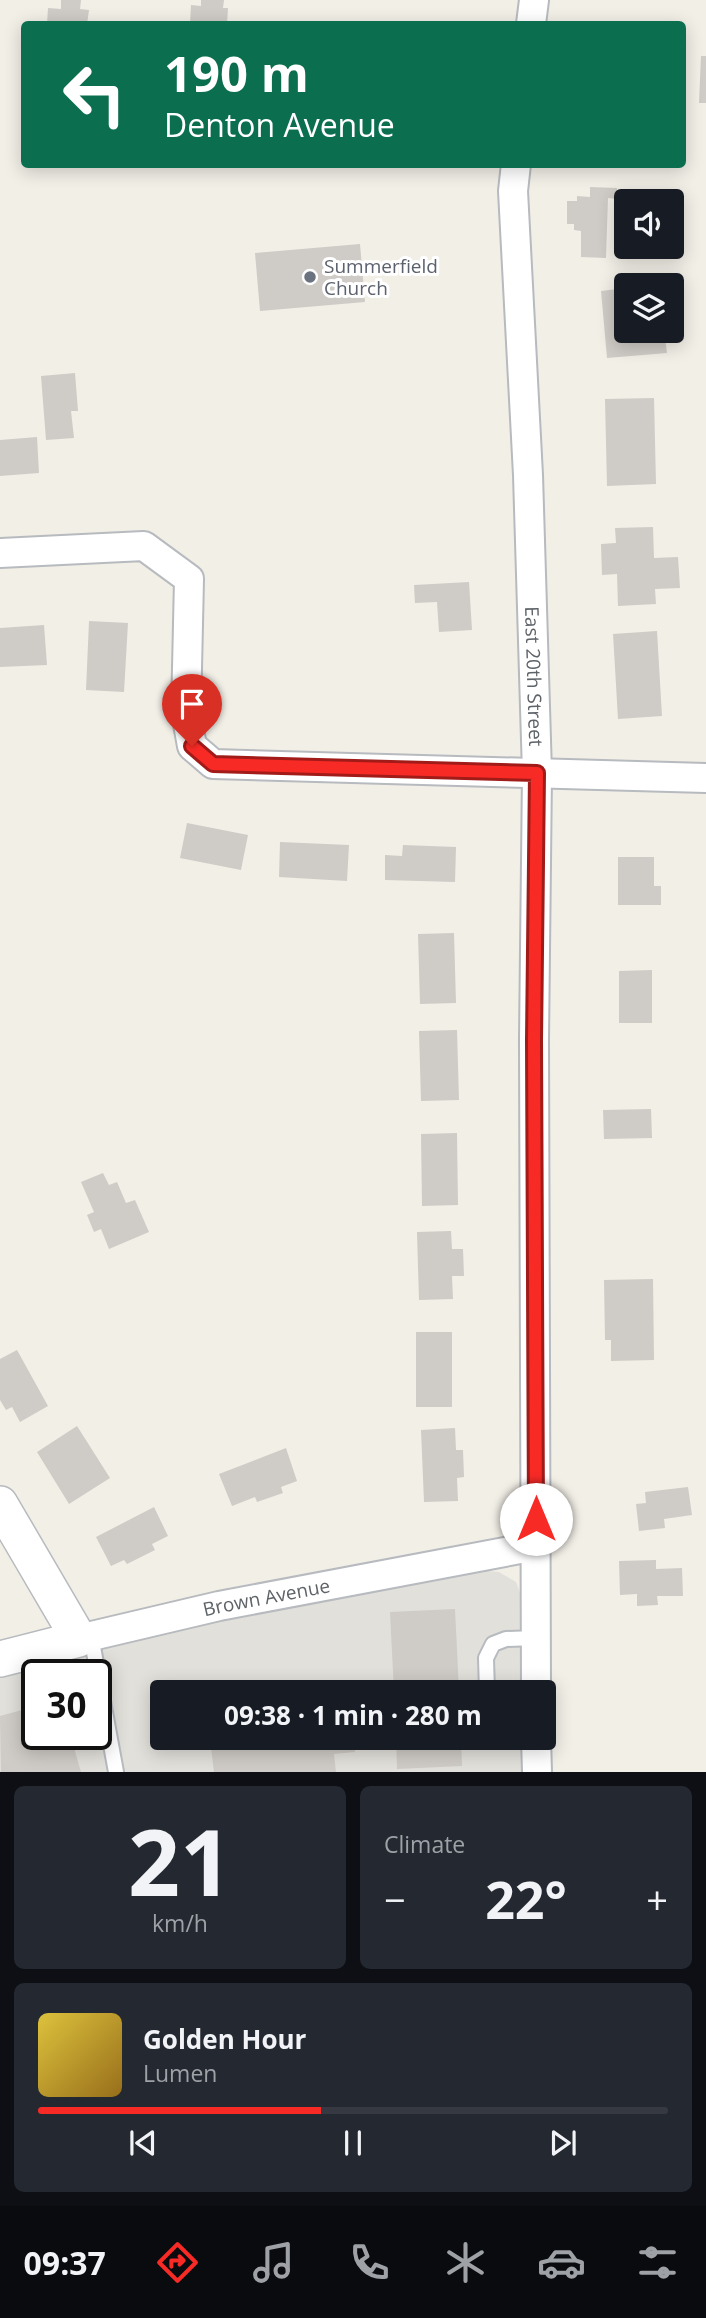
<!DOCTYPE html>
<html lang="en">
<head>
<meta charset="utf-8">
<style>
  body { margin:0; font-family:"Open Sans",sans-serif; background:#242831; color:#f1f3f6; height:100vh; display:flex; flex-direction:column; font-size:26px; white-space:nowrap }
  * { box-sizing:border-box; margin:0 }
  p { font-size:23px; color:#9ea1a6 }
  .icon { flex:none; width:38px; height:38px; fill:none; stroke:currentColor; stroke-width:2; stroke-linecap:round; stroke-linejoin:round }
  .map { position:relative; height:1772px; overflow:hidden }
  .sheet { display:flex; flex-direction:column; gap:14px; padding:14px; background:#0d0f14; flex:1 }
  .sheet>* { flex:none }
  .hud { position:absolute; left:21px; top:21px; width:665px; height:147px; border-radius:7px; box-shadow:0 4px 18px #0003; background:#0b6e4f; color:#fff; overflow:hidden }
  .controls { position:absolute; left:614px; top:189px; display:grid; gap:14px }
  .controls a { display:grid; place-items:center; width:70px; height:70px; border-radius:7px; background:#171b24; box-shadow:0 4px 18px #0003; font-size:35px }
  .speed { position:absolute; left:21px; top:1659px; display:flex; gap:14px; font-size:35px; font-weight:700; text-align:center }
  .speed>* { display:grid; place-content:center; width:91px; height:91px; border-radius:50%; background:#171b24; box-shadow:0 4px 18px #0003; line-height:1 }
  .speed .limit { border:4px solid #111; border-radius:10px; background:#fff; color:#111 }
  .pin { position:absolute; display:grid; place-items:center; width:60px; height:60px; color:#fff; margin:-72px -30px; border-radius:50% 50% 50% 0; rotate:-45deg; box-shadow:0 0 7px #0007 }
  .pin .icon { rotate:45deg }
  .me { position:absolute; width:77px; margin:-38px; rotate:0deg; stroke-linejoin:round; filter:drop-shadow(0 0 5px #0008) }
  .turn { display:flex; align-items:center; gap:24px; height:147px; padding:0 28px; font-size:32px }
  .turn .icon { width:91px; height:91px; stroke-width:2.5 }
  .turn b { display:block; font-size:49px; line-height:60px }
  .big { font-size:52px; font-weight:700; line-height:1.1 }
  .sheet .widget { flex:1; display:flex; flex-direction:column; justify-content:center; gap:10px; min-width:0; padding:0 24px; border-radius:10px; background:#242831 }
  .sheet .dial { align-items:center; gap:0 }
  .dial b { font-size:91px; line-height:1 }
  .song { display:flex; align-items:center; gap:21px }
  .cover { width:84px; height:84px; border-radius:10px; background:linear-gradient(135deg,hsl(50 70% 55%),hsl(40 70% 35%)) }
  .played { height:7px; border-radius:4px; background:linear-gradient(90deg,#f82a26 45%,#363941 45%) }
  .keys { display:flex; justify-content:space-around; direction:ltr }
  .heat { display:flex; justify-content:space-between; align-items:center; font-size:38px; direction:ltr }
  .sheet .tiles { flex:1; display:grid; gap:14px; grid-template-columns:1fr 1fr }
  .widget:last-child { grid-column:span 2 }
  .trip { position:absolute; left:150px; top:1680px; width:406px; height:70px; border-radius:7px; background:#171b24; box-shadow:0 4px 18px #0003; font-weight:700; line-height:70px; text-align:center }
  .tabs { display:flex; height:112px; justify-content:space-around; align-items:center; background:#090b0e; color:#9ea1a6 }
  .tabs .icon { width:49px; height:49px }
  .tabs .on { color:#f82a26 }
  .tabs b { font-size:32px; color:#f1f3f6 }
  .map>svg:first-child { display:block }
  .industrial { fill:#e2e0db; fill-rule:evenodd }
  .building { fill:#cfcbc6 }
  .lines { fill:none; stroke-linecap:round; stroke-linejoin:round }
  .service-casing { stroke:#b7babe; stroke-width:18 }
  .minor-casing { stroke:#b7babe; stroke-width:32 }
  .tertiary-casing { stroke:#b7babe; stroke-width:38 }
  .service { stroke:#fff; stroke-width:14 }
  .minor { stroke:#fff; stroke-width:28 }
  .tertiary { stroke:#fff; stroke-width:35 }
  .route-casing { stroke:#a11b19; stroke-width:18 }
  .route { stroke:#f82a26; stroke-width:12 }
  .worship-dot { fill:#6b7280; stroke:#fff; stroke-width:2.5 }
  .labels { text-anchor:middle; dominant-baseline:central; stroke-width:6; stroke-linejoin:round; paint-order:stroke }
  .worship-label { font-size:19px; fill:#5b616d; stroke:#fff; text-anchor:start }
  .street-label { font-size:19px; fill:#5e6368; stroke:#fff }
</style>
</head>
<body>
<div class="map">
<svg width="706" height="1772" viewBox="0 0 706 1772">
  <rect width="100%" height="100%" fill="#f2efe7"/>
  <path class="industrial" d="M477 1570 499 1572 516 1582 521 1595V1692H163V1738H522V1772H0V1671L262 1610ZM37 1675H96V1734H37Z"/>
  <path class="building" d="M61 0H81L80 9 89 10 87 24H47L48 8 61 9Z
    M201 0H224L223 8H228L227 24H190L191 5 201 6Z
    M701 56H706V103H699Z
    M590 187 617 188V199L608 198 606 258 581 257V231L574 230V224H567V201H577V196L590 197Z
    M360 244 365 302 260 311 255 253Z
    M626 288V331H636V333L664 331 667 353 607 358 601 291Z
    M75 373 78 411H71L74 438 46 440 41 376Z
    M654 398 656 484 607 486 605 399Z
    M37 437 39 473 0 476V440Z
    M653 527 654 558 678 557 680 588 655 589 656 604 618 606 617 574 602 575 601 544 616 543 615 528Z
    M469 582 472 630 439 632 437 602 415 603 414 585Z
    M89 621 128 623 124 692 86 690Z
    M44 625 47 665 0 667V628Z
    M657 631 662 716 618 719 613 634Z
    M187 823 248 835 241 870 180 858Z
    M280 842 349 845 347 881 279 877Z
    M403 845 456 847 455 882 385 880V855L402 856Z
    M618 857H654V886H661V905H618Z
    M454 933 456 1003 420 1004 418 934Z
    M652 970V1023H619V971Z
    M457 1030 459 1100 421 1101 419 1031Z
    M651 1109 652 1138 604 1139 603 1110Z
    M457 1133 458 1205 422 1206 421 1134Z
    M103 1173 109 1185 117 1182 126 1203 135 1200 149 1232 109 1249 101 1229 94 1232 87 1215 94 1212 81 1182Z
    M451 1231 452 1249H463L464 1276H452L453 1299 419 1300 417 1232Z
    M653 1279 654 1360 611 1361V1340H605L604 1280Z
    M416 1332H452V1407H416Z
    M17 1350 48 1406 20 1422 12 1407 6 1410 0 1400V1359Z
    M77 1426 110 1478 69 1504 37 1452Z
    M455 1428 456 1450H463L464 1477 457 1478 458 1501 424 1502 421 1430Z
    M286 1448 297 1481 281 1487 283 1493 257 1502 255 1497 232 1506 219 1474Z
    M688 1487 692 1515 664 1519 665 1528 639 1531 636 1504 646 1503 645 1492Z
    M154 1507 168 1536 152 1544 155 1550 127 1564 124 1560 111 1566 96 1537Z
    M656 1560V1569L682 1568 683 1596H657L658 1605 637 1606V1594L620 1595 619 1561Z
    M455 1609 459 1692H394L390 1612Z
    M37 1706V1734H70L81 1772H1L0 1716Z
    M354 1738 355 1752 334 1754 336 1772H214L210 1739Z
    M396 1738H461L462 1766 397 1769Z"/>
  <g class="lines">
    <defs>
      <path id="service" d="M91 1636 116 1772
        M487 1692 486 1658 493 1644 506 1639 536 1638"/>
      <g id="minor">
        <path d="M531 24 534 0"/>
        <path id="s1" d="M516 164 513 191 528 475 537 773 534 1040 536 1692"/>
        <path d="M0 553 144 546 189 579 186 713 192 746 213 764 706 778"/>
        <path id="s2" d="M79 1639 219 1606 536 1546"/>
        <path d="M536 1738 537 1772"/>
      </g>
      <path id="tertiary" d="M0 1504 79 1639 0 1659"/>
    </defs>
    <use href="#service" class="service-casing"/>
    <use href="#minor" class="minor-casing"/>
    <use href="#tertiary" class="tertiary-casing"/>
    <use href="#service" class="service"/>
    <use href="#minor" class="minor"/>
    <use href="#tertiary" class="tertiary"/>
  </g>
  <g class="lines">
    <defs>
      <path id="route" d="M192 746 213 764 537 773 534 1040 536 1519"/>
    </defs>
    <use href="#route" class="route-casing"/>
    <use href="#route" class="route"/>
  </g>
  <circle class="worship-dot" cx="310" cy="277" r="7"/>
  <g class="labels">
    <g class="worship-label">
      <text x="324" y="266">Summerfield<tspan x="324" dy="22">Church</tspan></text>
    </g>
    <g class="street-label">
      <text stroke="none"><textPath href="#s1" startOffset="513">East 20th Street</textPath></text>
      <text stroke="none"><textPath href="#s2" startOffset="192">Brown Avenue</textPath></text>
    </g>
  </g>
</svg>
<div class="controls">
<a><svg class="icon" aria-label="sound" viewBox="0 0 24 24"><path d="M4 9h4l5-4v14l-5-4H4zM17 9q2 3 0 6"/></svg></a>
<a><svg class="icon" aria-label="layers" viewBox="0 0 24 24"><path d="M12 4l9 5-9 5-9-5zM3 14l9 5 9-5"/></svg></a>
</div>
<div class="speed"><div class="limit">30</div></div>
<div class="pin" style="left:192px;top:746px;background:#d93025"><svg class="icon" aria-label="arrive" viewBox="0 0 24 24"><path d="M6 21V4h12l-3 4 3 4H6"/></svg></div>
<svg class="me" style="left:536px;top:1519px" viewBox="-20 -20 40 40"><circle r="19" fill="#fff"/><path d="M0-13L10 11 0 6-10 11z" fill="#f82a26"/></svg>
<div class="trip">09:38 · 1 min · 280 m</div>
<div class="hud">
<div class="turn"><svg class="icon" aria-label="left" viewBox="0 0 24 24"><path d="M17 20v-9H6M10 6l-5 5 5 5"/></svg><div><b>190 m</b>Denton Avenue</div></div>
</div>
</div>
<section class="sheet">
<div class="tiles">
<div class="widget dial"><b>21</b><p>km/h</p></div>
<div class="widget"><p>Climate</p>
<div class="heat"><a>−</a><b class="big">22°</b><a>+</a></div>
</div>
<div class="widget">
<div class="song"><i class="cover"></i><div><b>Golden Hour</b><p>Lumen</p></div></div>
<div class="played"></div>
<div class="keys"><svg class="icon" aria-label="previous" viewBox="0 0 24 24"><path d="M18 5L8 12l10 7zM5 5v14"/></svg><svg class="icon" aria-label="pause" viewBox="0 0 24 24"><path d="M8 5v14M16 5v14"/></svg><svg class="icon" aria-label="next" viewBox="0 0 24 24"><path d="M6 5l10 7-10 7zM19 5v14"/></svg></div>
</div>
</div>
</section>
<nav class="tabs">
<b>09:37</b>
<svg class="icon on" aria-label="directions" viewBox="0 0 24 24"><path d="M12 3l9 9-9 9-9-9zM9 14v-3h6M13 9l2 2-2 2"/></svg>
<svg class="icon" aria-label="music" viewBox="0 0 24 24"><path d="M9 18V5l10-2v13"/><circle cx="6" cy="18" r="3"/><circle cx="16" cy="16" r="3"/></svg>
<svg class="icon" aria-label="phone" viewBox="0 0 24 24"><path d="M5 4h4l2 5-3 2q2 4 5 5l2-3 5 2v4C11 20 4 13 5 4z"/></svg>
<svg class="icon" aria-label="climate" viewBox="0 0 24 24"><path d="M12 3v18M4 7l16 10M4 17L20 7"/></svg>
<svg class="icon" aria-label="car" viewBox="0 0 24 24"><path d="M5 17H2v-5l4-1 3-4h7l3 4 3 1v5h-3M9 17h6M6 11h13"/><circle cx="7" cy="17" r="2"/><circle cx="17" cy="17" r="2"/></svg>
<svg class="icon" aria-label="filters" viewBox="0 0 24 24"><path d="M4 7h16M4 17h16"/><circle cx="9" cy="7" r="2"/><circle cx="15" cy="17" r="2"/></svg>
</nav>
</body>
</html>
